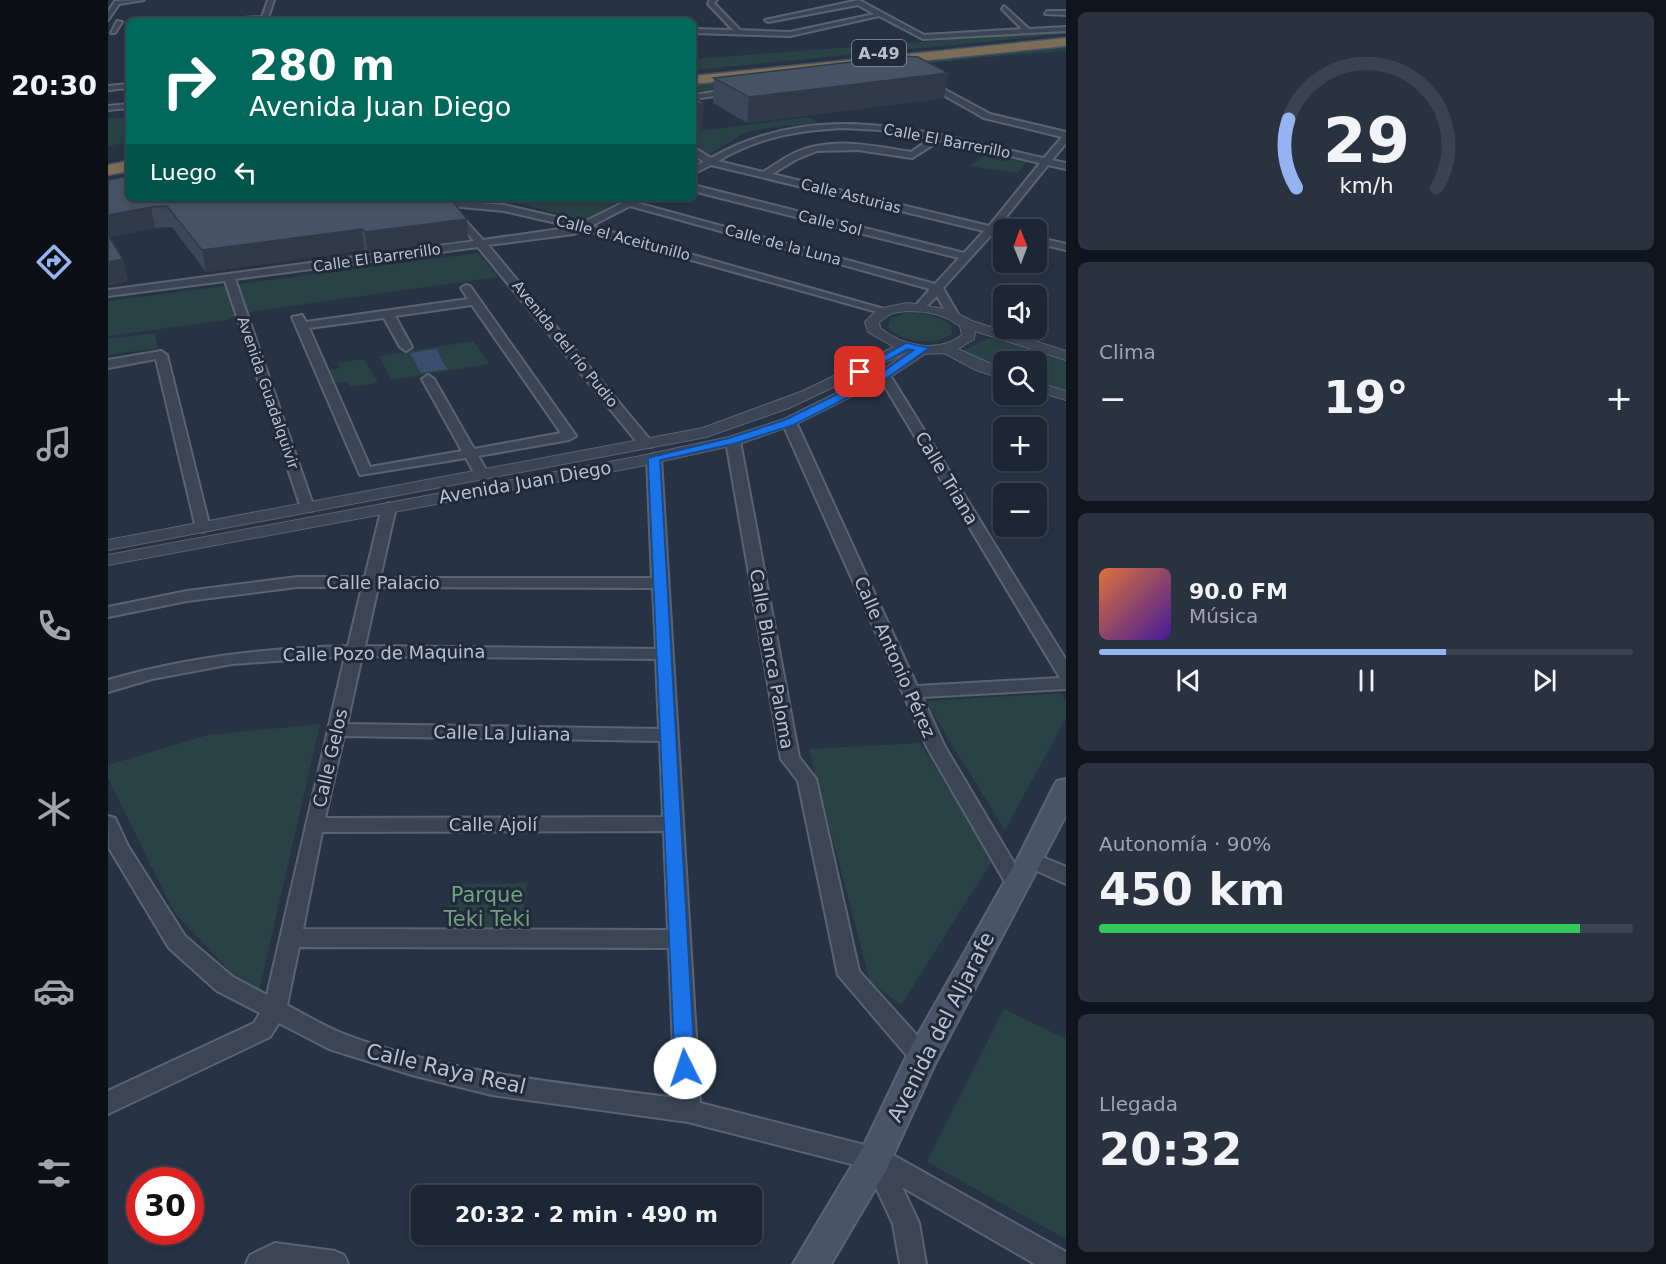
<!DOCTYPE html>
<html lang="es">
<head>
<meta charset="utf-8">
<style>
  body { margin:0; font-family:"DejaVu Sans",sans-serif; background:#2a3240; color:#f1f3f6; height:100vh; display:flex; flex-direction:column; font-size:22px; white-space:nowrap }
  * { box-sizing:border-box; margin:0 }
  p { font-size:20px; color:#a0a5ac }
  .icon { flex:none; width:33px; height:33px; fill:none; stroke:currentColor; stroke-width:2; stroke-linecap:round; stroke-linejoin:round }
  .map { position:relative; flex:1; overflow:hidden }
  .sheet { display:flex; flex-direction:column; gap:12px; padding:12px; background:#10151d; width:600px }
  .sheet>* { flex:none }
  .guide { position:absolute; left:18px; top:18px; width:570px; height:183px; border-radius:9px; box-shadow:0 3px 9px #0003,0 0 0 2px #3b434f; background:#00695c; color:#fff; overflow:hidden }
  .needle { width:39px; rotate:359deg }
  .fabs { position:absolute; left:885px; top:219px; display:grid; gap:12px }
  .fabs a { display:grid; place-items:center; width:54px; height:54px; border-radius:9px; background:#1d2634; box-shadow:0 3px 9px #0003,0 0 0 2px #3b434f; font-size:30px }
  .speed { position:absolute; left:18px; top:1167px; display:flex; gap:12px; font-size:30px; font-weight:700; text-align:center }
  .speed>* { display:grid; place-content:center; width:78px; height:78px; border-radius:50%; background:#1d2634; box-shadow:0 3px 9px #0003,0 0 0 2px #3b434f; line-height:1 }
  .speed .limit { border:9px solid #d22; background:#fff; color:#111 }
  .pin { position:absolute; display:grid; place-items:center; width:51px; height:51px; color:#fff; margin:-26px; border-radius:12px; box-shadow:0 3px 9px #0006 }
  .me { position:absolute; width:66px; margin:-33px; rotate:356deg; stroke-linejoin:round; filter:drop-shadow(0 0 4px #0008) }
  .turn { display:flex; align-items:center; gap:21px; height:126px; padding:0 24px; font-size:27px }
  .turn .icon { width:78px; height:78px; stroke-width:2.5 }
  .turn b { display:block; font-size:42px; line-height:51px }
  .then { display:flex; align-items:center; height:57px; padding:0 24px; background:#0003; gap:12px; font-size:22px }
  .big { font-size:45px; font-weight:600; line-height:1.1 }
  .sheet .card { flex:1; display:flex; flex-direction:column; justify-content:center; gap:9px; min-width:0; padding:0 21px; border-radius:9px; background:#2a3240 }
  .sheet .dial { align-items:center; gap:0 }
  .dial svg { height:156px; overflow:visible; fill:none; stroke:#3b434f; stroke-width:7; stroke-linecap:round; text-anchor:middle }
  .dial text { fill:#f1f3f6; stroke:none }
  .song { display:flex; align-items:center; gap:18px }
  .cover { width:72px; height:72px; border-radius:9px; background:linear-gradient(135deg,hsl(20 70% 55%),hsl(260 70% 35%)) }
  .played { height:6px; border-radius:3px; background:linear-gradient(90deg,#95b2f1 65%,#3b434f 65%) }
  .keys { display:flex; justify-content:space-around; direction:ltr }
  .heat { display:flex; justify-content:space-between; align-items:center; font-size:33px; direction:ltr }
  .charge { height:9px; border-radius:4px; background:linear-gradient(90deg,#34c759 90%,#3b434f 0) }
  .trip { position:absolute; left:303px; top:1185px; width:351px; height:60px; border-radius:9px; background:#1d2634; box-shadow:0 3px 9px #0003,0 0 0 2px #3b434f; font-weight:600; line-height:60px; text-align:center }
  main { display:flex; flex:1; min-height:0 }
  .dock { display:flex; flex-direction:column; width:108px; justify-content:space-around; align-items:center; background:#0c0f15; color:#a0a5ac }
  .dock .icon { width:42px; height:42px }
  .dock .on { color:#95b2f1 }
  .dock b { font-size:27px; color:#f1f3f6 }
  .map>svg:first-child { display:block }
  .green { fill:#294246 }
  .water { fill:#3a4e6d }
  .lines { fill:none; stroke-linecap:round; stroke-linejoin:round }
  .minor-casing { stroke:#5a6372; stroke-width:4 }
  .tertiary-casing { stroke:#5a6372; stroke-width:2 }
  .secondary-casing { stroke:#5a6372; stroke-width:4 }
  .motorway-casing { stroke:#46505f; stroke-width:3 }
  .minor { fill:#3b4555; fill-rule:evenodd }
  .tertiary { fill:#3b4555; fill-rule:evenodd }
  .secondary { fill:#495468; fill-rule:evenodd }
  .motorway { fill:#7b6e58; fill-rule:evenodd }
  .wall { fill:#3c4759 }
  .shaded-wall { fill:#313a48 }
  .building { fill:#465367; stroke:#313a48; stroke-width:1.5 }
  .route { fill:#1a73e8; stroke:#114b97; stroke-width:1.5 }
  .labels { text-anchor:middle; dominant-baseline:central; stroke-width:6; stroke-linejoin:round; paint-order:stroke }
  .far-street-label { font-size:15px; fill:#b9c1ce; stroke:#202a3a }
  .shield { fill:#202a3a; stroke:#8b94a2; stroke-width:1.5 }
  .shield-label { font-size:16px; font-weight:bold; fill:#b9c1ce }
  .street-label { font-size:18px; fill:#b9c1ce; stroke:#202a3a }
  .near-park-label { font-size:21px; fill:#70a07c; stroke:#202a3a }
  .near-street-label { font-size:21px; fill:#b9c1ce; stroke:#202a3a }
</style>
</head>
<body>
<main>
<nav class="dock">
<b>20:30</b>
<svg class="icon on" aria-label="directions" viewBox="0 0 24 24"><path d="M12 3l9 9-9 9-9-9zM9 14v-3h6M13 9l2 2-2 2"/></svg>
<svg class="icon" aria-label="music" viewBox="0 0 24 24"><path d="M9 18V5l10-2v13"/><circle cx="6" cy="18" r="3"/><circle cx="16" cy="16" r="3"/></svg>
<svg class="icon" aria-label="phone" viewBox="0 0 24 24"><path d="M5 4h4l2 5-3 2q2 4 5 5l2-3 5 2v4C11 20 4 13 5 4z"/></svg>
<svg class="icon" aria-label="climate" viewBox="0 0 24 24"><path d="M12 3v18M4 7l16 10M4 17L20 7"/></svg>
<svg class="icon" aria-label="car" viewBox="0 0 24 24"><path d="M5 17H2v-5l4-1 3-4h7l3 4 3 1v5h-3M9 17h6M6 11h13"/><circle cx="7" cy="17" r="2"/><circle cx="17" cy="17" r="2"/></svg>
<svg class="icon" aria-label="filters" viewBox="0 0 24 24"><path d="M4 7h16M4 17h16"/><circle cx="9" cy="7" r="2"/><circle cx="15" cy="17" r="2"/></svg>
</nav>
<div class="map">
<svg width="958" height="1264" viewBox="0 0 958 1264">
  <rect width="100%" height="100%" fill="#273345"/>
  <path class="green" d="M958 31V34L585 70V59L839 40 836 38Z
    M958 47V51L869 58 585 92V84L651 75Z
    M21 117V142L0 146V119Z
    M701 117 712 124 672 126 639 132 601 154 585 146V132Z
    M876 155 918 162 910 173 862 166Z
    M334 198H517L475 220 413 204Z
    M370 253 390 277 147 311 119 320 0 336V301Z
    M799 313C815 313 830 315 843 325L844 334C827 346 793 343 780 327L783 318Z
    M47 333 50 348 0 355V339Z
    M881 338H892L958 360V391L929 381 928 362H896L895 369 855 351Z
    M365 341 381 364 283 380 271 356Z
    M256 359 270 383 242 387 239 381 228 383 221 370 232 368 230 363Z
    M954 693 958 701V718L897 830 817 701Z
    M212 724 149 1000 66 912 0 778V765L100 735Z
    M812 743 885 859 793 1005 762 981 701 749Z
    M419 883 413 930 339 929 343 884Z
    M896 1009 958 1039V1239L819 1162Z"/>
  <path class="water" d="M328 349 339 369 313 373 302 353Z"/>
  <g class="lines">
    <defs>
      <path id="minor" d="M36 0 11 4 0 20V12L7 1Z
        M160 0H166L159 21H82L154 17Z
        M602 0H609L606 3 632 30 682 32 766 14 750 5 660 22 657 20 751 0 816 35 914 29 894 9 896 6 921 29 958 27V31L815 39 771 16 682 36 585 33V29L625 30 600 4Z
        M939 11H958V15L937 14Z
        M9 21 14 22 7 33H3Z
        M819 80 882 114 958 132V143L944 160 958 163V169L940 165 889 228 896 230V236L885 233 835 288 850 314 848 316H840L829 296 816 309H808V305L822 289 522 206 483 226 783 311 773 313 476 230 465 234 380 245 543 441V447H533L370 247 127 279 206 508 204 511H194L117 281 0 296V290L366 241 341 211 346 208 375 240 466 227 396 211 322 204V200L325 199 396 205 474 223 524 198H536L529 203 827 284 851 258 585 191V185L856 253 876 231 603 165 585 174V167L596 162 585 154V147L603 158C713 96 821 133 936 158L954 137 876 118 816 84ZM734 128 772 130 824 138 803 152C766 146 727 137 691 151 678 156 667 165 655 172L610 161C652 137 686 131 734 128ZM833 140 932 163 881 226 664 174 689 159 709 151 750 150 804 158Z
        M21 84V88L0 90V86Z
        M626 89 629 93 585 99V95Z
        M21 104V108L0 110V106Z
        M928 237 958 244V250L928 243Z
        M358 285 362 286 468 436 461 440 370 456 380 473 373 477 368 476 358 458 252 475 184 317 194 315 198 322 360 299 353 288ZM364 305 453 433 366 449 326 379 320 375 314 379 354 451 262 467 201 328 276 318 292 347 298 351 304 347 287 316Z
        M53 351 59 355 102 528 95 532 88 528 48 359 0 368V360Z
        M776 371 782 375 958 660V689L814 697 837 747 918 883 915 889 908 891 901 889 819 747 674 422 681 418 688 422 809 686 952 678 770 375Z
        M625 437 632 441 691 757 708 779 751 971 822 1050 826 1057 822 1064 814 1067 806 1064 730 975 690 781 673 759 618 441Z
        M546 454 553 458 592 1103 776 1150 958 1252V1264H927L794 1187 811 1223 818 1264H792L785 1224 759 1168 580 1122 384 1095 304 1075 221 1049 171 1023 162 1037 0 1114V1091L146 1023 152 1013 109 991 61 948 1 848 0 816 7 818 20 846 77 936 125 977 159 995 237 656 124 664 44 679 0 692V680C79 657 158 648 240 646L254 587H189L79 601 0 617V607L79 591 189 577H257L274 507 281 503 288 507 272 578H544L539 458ZM270 587 545 588 548 649 257 646ZM254 656 548 659 551 729 239 724ZM236 736 552 741 555 817 217 818ZM556 831 560 930 195 929 214 832ZM191 947 561 948 567 1098C456 1083 342 1074 236 1034 217 1027 198 1015 179 1005Z
        M923 852 958 867V884L916 865 913 860 916 855Z
        M167 1243 227 1251 236 1255 240 1264H138L142 1255Z"/>
      <path id="tertiary" d="M799 303 843 310 864 321 958 351V360L867 331 866 339 850 349 896 370V379L868 370 836 353 817 354 781 378 686 425 631 444 528 467 0 565V555L528 457 621 437 676 419 771 372 801 351 681 408 598 437 0 550V540L595 428 695 391 786 347 760 332 757 322 770 309ZM799 311C819 311 836 314 852 326L854 335C830 354 794 346 772 328L771 322 784 313Z
        M928 382 958 391V400L928 391Z"/>
      <path id="secondary" d="M958 779V815L827 1064 779 1169 723 1264H685L755 1147 803 1047 910 858 945 788 949 781Z"/>
      <path id="motorway" d="M958 38V46L585 84V76Z
        M21 161V171L0 175V165Z"/>
    </defs>
    <use href="#minor" class="minor-casing"/>
    <use href="#tertiary" class="tertiary-casing"/>
    <use href="#secondary" class="secondary-casing"/>
    <use href="#motorway" class="motorway-casing"/>
    <use href="#minor" class="minor"/>
    <use href="#tertiary" class="tertiary"/>
    <use href="#secondary" class="secondary"/>
    <use href="#motorway" class="motorway"/>
  </g>
  <path class="wall" d="M840 73 836 98 639 123 605 103 606 78Z
    M0 180 360 240 260 253 256 250 98 272 64 227 47 228 1 237 20 281 0 285Z"/>
  <path class="shaded-wall" d="M840 73 836 98 639 123 641 97Z
    M596 103 594 130 585 131V105Z
    M43 207 47 228 0 237V215Z
    M359 219 360 240 260 253 257 232Z
    M254 229 256 250 98 272 94 250Z
    M15 259 20 281 0 285V262Z"/>
  <path class="building" d="M794 56 810 57 840 73 641 97 606 78Z
    M585 96 596 103 585 105Z
    M21 176V198H342L359 219 257 232 254 229 94 250 59 206 43 207 0 215V180Z
    M0 235 15 259 0 262Z"/>
  <path class="route" d="M798 343 821 348 780 377 685 425 628 443 552 460 587 1068 584 1074 577 1077 570 1074 567 1068 540 458 622 438 677 420 773 373 806 350 799 349 756 374 747 372Z"/>
  <g class="labels">
    <g class="far-street-label">
      <text transform="translate(839 141) rotate(11)">Calle El Barrerillo</text>
      <text transform="translate(743 196) rotate(14)">Calle Asturias</text>
      <text transform="translate(722 223) rotate(14)">Calle Sol</text>
      <text transform="translate(515 238) rotate(15)">Calle el Aceitunillo</text>
      <text transform="translate(675 245) rotate(15)">Calle de la Luna</text>
      <text transform="translate(269 258) rotate(-8)">Calle El Barrerillo</text>
      <text transform="translate(457 344) rotate(51)">Avenida del río Pudio</text>
      <text transform="translate(160 393) rotate(71)">Avenida Guadalquivir</text>
    </g>
    <rect class="shield" x="744" y="40" width="54" height="26" rx="4.5"/>
    <g class="shield-label">
      <text x="771" y="53">A-49</text>
    </g>
    <g class="street-label">
      <text transform="translate(839 478) rotate(59)">Calle Triana</text>
      <text transform="translate(417 482) rotate(-10)">Avenida Juan Diego</text>
      <text x="275" y="582">Calle Palacio</text>
      <text transform="translate(276 653) rotate(-1)">Calle Pozo de Maquina</text>
      <text transform="translate(787 657) rotate(66)">Calle Antonio Pérez</text>
      <text transform="translate(664 659) rotate(80)">Calle Blanca Paloma</text>
      <text transform="translate(394 733) rotate(1)">Calle La Juliana</text>
      <text transform="translate(222 758) rotate(-77)">Calle Gelos</text>
      <text x="385" y="824">Calle Ajolí</text>
    </g>
    <g class="near-park-label">
      <text x="379" y="895">Parque<tspan x="379" dy="24">Teki Teki</tspan></text>
    </g>
    <g class="near-street-label">
      <text transform="translate(833 1027) rotate(-63)">Avenida del Aljarafe</text>
      <text transform="translate(338 1069) rotate(13)">Calle Raya Real</text>
    </g>
  </g>
</svg>
<div class="fabs">
<a><svg class="needle" viewBox="-14 -14 28 28"><path d="M0-13l5 13h-10z" fill="#e53935"/><path d="M0 13l5-13h-10z" fill="#a0a5ac"/></svg></a>
<a><svg class="icon" aria-label="sound" viewBox="0 0 24 24"><path d="M4 9h4l5-4v14l-5-4H4zM17 9q2 3 0 6"/></svg></a>
<a><svg class="icon" aria-label="search" viewBox="0 0 24 24"><circle cx="10" cy="10" r="6"/><path d="M15 15l6 6"/></svg></a>
<a>+</a>
<a>−</a>
</div>
<div class="speed"><div class="limit">30</div></div>
<div class="pin" style="left:752px;top:372px;background:#d93025"><svg class="icon" aria-label="arrive" viewBox="0 0 24 24"><path d="M6 21V4h12l-3 4 3 4H6"/></svg></div>
<svg class="me" style="left:577px;top:1068px" viewBox="-20 -20 40 40"><circle r="19" fill="#fff"/><path d="M0-13L10 11 0 6-10 11z" fill="#1a73e8"/></svg>
<div class="trip">20:32 · 2 min · 490 m</div>
<div class="guide">
<div class="turn"><svg class="icon" aria-label="right" viewBox="0 0 24 24"><path d="M7 20v-9h11M14 6l5 5-5 5"/></svg><div><b>280 m</b>Avenida Juan Diego</div></div>
<div class="then">Luego<svg class="icon" aria-label="left" viewBox="0 0 24 24"><path d="M17 20v-9H6M10 6l-5 5 5 5"/></svg></div>
</div>
</div>
<section class="sheet">
<div class="card dial"><svg viewBox="0 0 100 80">
<path d="M14 69A42 42 0 1 1 86 69"/>
<path d="M14 69A42 42 0 0 1 10 34" stroke="#95b2f1"/>
<text x="50" y="56" font-size="32" font-weight="700">29</text>
<text x="50" y="72" font-size="11">km/h</text>
</svg></div>
<div class="card"><p>Clima</p>
<div class="heat"><a>−</a><b class="big">19°</b><a>+</a></div>
</div>
<div class="card">
<div class="song"><i class="cover"></i><div><b>90.0 FM</b><p>Música</p></div></div>
<div class="played"></div>
<div class="keys"><svg class="icon" aria-label="previous" viewBox="0 0 24 24"><path d="M18 5L8 12l10 7zM5 5v14"/></svg><svg class="icon" aria-label="pause" viewBox="0 0 24 24"><path d="M8 5v14M16 5v14"/></svg><svg class="icon" aria-label="next" viewBox="0 0 24 24"><path d="M6 5l10 7-10 7zM19 5v14"/></svg></div>
</div>
<div class="card"><p>Autonomía · 90%</p><b class="big">450 km</b><div class="charge"></div></div>
<div class="card"><p>Llegada</p><b class="big">20:32</b></div>
</section>
</main>
</body>
</html>
